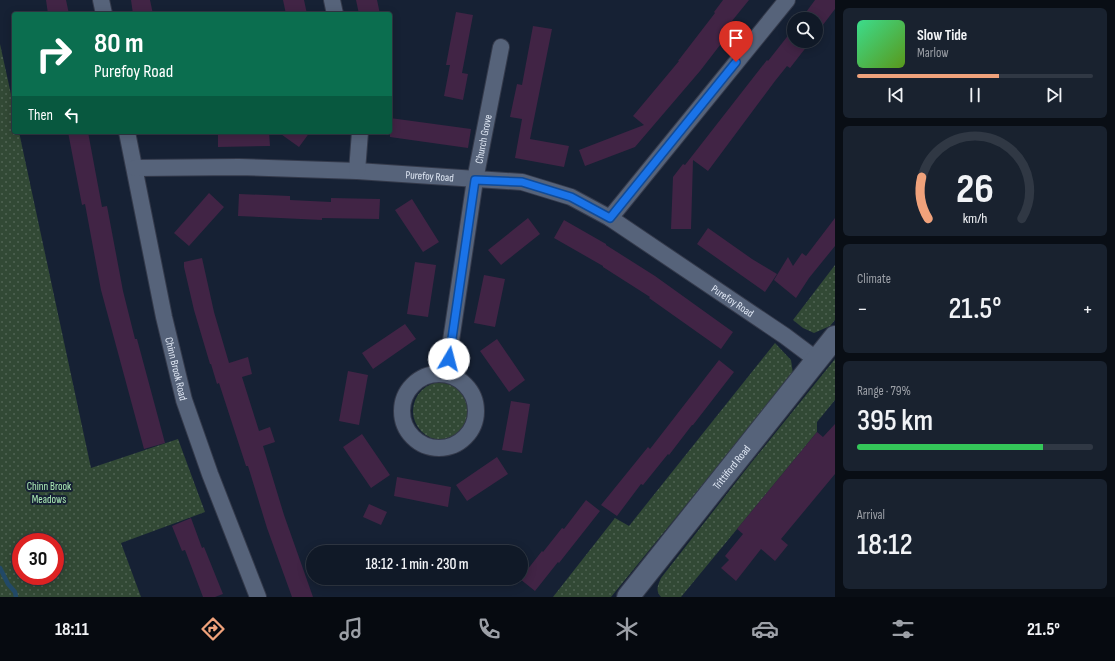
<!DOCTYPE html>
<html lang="en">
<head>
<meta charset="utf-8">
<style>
  body { margin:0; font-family:"Sofia Sans Condensed",sans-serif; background:#19222f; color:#f1f3f6; height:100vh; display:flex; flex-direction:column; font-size:15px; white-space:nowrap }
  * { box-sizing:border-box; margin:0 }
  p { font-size:13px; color:#9ca0a7 }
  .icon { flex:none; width:22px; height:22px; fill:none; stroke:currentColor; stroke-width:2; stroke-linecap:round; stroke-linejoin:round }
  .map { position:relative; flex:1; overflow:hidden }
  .side { display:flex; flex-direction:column; gap:8px; padding:8px; background:#090e15; width:280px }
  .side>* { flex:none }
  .guide { position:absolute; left:12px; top:12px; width:380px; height:122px; border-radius:4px; box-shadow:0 2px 10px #0003,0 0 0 1px #303844; background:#0b6e4f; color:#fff; overflow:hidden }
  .fabs { position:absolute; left:787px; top:12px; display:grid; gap:8px }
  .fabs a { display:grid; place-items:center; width:36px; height:36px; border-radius:50%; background:#101927; box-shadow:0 2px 10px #0003,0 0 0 1px #303844; font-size:20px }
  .speed { position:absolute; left:12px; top:533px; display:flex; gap:8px; font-size:20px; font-weight:700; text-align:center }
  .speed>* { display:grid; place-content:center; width:52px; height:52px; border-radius:50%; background:#101927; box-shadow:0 2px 10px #0003,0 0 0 1px #303844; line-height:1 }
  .speed .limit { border:6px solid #d22; background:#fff; color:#111 }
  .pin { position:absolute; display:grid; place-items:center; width:34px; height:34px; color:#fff; margin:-41px -17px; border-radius:50% 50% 50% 0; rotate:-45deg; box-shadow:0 0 4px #0007 }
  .pin .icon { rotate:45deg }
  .me { position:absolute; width:44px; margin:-22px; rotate:8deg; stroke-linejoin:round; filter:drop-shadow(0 0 3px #0008) }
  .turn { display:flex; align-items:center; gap:14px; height:84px; padding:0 16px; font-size:18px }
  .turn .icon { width:52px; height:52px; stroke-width:2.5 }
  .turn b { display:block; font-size:28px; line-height:34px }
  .then { display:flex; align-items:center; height:38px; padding:0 16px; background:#0003; gap:8px; font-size:15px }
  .big { font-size:30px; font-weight:600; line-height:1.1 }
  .side .widget { flex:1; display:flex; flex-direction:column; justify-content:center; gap:6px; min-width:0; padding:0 14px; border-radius:6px; background:#19222f }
  .side .dial { align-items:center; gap:0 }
  .dial svg { height:104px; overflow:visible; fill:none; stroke:#303844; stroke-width:7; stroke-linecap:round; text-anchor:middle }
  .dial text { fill:#f1f3f6; stroke:none }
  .song { display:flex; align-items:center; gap:12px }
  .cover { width:48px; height:48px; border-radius:6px; background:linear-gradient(135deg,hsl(150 70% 55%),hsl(90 70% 35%)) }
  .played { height:4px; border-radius:2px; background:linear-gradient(90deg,#f0a27b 60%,#303844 60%) }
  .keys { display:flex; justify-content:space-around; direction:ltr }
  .heat { display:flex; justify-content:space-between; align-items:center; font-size:22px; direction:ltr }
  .charge { height:6px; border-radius:3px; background:linear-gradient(90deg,#34c759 79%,#303844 0) }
  .trip { position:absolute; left:306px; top:545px; width:222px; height:40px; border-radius:20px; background:#101927; box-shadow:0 2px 10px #0003,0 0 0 1px #303844; font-weight:600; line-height:40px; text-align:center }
  .tabs { display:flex; height:64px; justify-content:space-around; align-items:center; background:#060a10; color:#9ca0a7 }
  .tabs .icon { width:28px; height:28px }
  .tabs .on { color:#f0a27b }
  .tabs b { font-size:18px; color:#f1f3f6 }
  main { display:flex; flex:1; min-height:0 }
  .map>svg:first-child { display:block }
  .green { fill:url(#green-dots); fill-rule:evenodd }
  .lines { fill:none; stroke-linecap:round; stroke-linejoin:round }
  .stream { stroke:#224967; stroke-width:4.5 }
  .building { fill:#412445 }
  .street-casing { stroke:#343a4b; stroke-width:18 }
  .secondary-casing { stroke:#343a4b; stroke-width:24 }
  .street { stroke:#56637a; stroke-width:16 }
  .secondary { stroke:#56637a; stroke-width:22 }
  .route-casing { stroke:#114b97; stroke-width:10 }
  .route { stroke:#1a73e8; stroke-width:7 }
  .labels { text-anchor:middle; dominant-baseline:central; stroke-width:4; stroke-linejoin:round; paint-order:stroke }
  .street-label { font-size:11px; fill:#e0e8f5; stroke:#162134 }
  .park-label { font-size:11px; fill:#adedb7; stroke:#162134 }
</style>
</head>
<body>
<main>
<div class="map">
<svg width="835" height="597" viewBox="0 0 835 597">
  <defs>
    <pattern id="green-dots" width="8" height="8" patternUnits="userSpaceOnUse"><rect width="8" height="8" fill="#324935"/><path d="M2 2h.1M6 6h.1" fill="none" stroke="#4f6353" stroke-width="1.8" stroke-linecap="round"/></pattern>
  </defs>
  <rect width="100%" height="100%" fill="#162134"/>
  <path class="green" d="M0 44 14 108V132H19L91 468 178 439 205 512 121 543 141 597H0ZM21 542H55V576H21Z
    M835 265V320L830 326 814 333 803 328 793 320Z
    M775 343 791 360 793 374 611 597H553L615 518 629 526Z
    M835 359V400L817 422V432L681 597H661C655 590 658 585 661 578L751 463Z
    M413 411a29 29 0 1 1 58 0a29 29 0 1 1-58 0Z"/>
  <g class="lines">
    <path class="stream" d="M0 568 8 584 15 592 16 597"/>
  </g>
  <path class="building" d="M46 0H66L69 14H48Z
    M131 0H150L153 14H133Z
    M283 0H304L307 14H286Z
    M356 0H377L380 14H359Z
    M723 0H749L723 32 727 36 700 71 635 147 585 166 579 150 644 125 633 116 679 61H678L715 13 714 12Z
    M815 0H835V9L816 34V19H801Z
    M456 12 473 15 462 73 468 74 463 100 444 96 450 65H446Z
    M533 26 552 29 530 139 569 146 564 167 515 158 522 119 510 117 517 84 522 85Z
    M794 28V41H811L790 68 787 66 775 81 708 171 693 160 691 229H671L673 177 683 164 685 165 767 60 768 61Z
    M390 118 471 129 468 148 390 137Z
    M68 132H88L102 207 107 206 123 291 135 339H137L165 443 144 449 101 290 85 204 82 205Z
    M218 132H269L270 146 218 147Z
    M278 132H310L299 147Z
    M209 193 224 207 189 246 174 233Z
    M239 194 290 196V200L331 202V198L380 199 379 219 322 218V220L238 216Z
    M412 199 439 242 423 252 395 210Z
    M528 218 540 234 501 265 488 250Z
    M835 218V246L809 278 796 298 774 280 788 257 793 266 802 253 806 256Z
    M564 220 606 244V245L655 276 733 332 721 349 649 298 650 297 603 267V266L554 238Z
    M708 228 752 259 777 274 765 292 697 244Z
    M202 258 214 312 229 363 248 357 252 374 242 377 259 431 270 427 275 442 263 446 284 515 313 597H292L267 528 248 466H246L219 383 217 384 211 364H210L194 310 184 267V262Z
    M415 262 436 265 428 317 407 314Z
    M484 275 505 279 495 327 474 323Z
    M405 324 416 339 373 369 362 353Z
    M497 339 525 380 509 392 480 351Z
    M719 360 734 372 693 425H692L669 455 668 454 643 485 641 484 617 516 601 505 648 447 650 449Z
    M348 371 368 375 359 425 339 421Z
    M511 401 530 404 522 453 502 450Z
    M835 424V474L781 539 788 545 775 561 761 549 736 581 721 568 729 560 725 556 743 534 737 529 817 432 823 437Z
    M362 434 390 475 371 488 343 447Z
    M497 457 508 474 467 501 456 485Z
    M397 477 451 487 448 507 394 496Z
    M586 500 600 511 559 563 558 562 535 591 520 579 542 551 543 552 562 528 564 529Z
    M369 504 387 512 381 525 363 517Z
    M191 518 202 548 204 547 223 594 215 597H203L185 550 182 551 172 526Z"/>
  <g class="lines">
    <defs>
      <g id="street">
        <path d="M101 0 104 14"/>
        <path d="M332 0 335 14"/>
        <path id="s1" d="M127 132 164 317 184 400 210 474 258 597"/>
        <path id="s2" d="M135 168 239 167 357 171 522 182 571 197 610 218 785 336 817 360"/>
        <path d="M357 171 360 132"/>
        <path d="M610 218 787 0"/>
        <circle cx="439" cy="411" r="37"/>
        <path id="s3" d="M446 374 475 180 501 47"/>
      </g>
      <g id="secondary">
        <path id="s4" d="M628 597 835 337"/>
      </g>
    </defs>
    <use href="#street" class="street-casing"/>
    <use href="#secondary" class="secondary-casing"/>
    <use href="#street" class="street"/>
    <use href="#secondary" class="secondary"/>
  </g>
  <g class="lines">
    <defs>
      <path id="route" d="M449 359 475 180 522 182 571 197 610 218 736 62"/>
    </defs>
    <use href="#route" class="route-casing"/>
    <use href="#route" class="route"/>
  </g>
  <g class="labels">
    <g class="street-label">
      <text stroke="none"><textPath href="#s3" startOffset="238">Church Grove</textPath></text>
      <text stroke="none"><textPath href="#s2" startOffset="295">Purefoy Road</textPath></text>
      <text stroke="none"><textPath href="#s2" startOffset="631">Purefoy Road</textPath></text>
      <text stroke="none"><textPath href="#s1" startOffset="242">Chinn Brook Road</textPath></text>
      <text stroke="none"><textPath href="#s4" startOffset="166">Trittiford Road</textPath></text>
    </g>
    <g class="park-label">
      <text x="49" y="486">Chinn Brook<tspan x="49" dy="13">Meadows</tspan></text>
    </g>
  </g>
</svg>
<div class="fabs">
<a><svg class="icon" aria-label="search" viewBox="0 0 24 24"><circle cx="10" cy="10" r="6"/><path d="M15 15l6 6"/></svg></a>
</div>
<div class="speed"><div class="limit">30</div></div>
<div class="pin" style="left:736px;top:62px;background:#d93025"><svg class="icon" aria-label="arrive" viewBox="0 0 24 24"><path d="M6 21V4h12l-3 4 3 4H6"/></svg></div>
<svg class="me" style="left:449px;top:359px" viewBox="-20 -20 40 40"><circle r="19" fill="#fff"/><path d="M0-13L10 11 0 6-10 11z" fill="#1a73e8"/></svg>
<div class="trip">18:12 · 1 min · 230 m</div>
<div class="guide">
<div class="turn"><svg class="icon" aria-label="right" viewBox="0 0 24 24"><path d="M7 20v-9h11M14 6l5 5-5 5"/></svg><div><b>80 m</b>Purefoy Road</div></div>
<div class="then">Then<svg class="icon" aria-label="left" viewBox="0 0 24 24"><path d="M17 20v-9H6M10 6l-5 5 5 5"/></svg></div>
</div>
</div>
<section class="side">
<div class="widget">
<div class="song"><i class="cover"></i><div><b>Slow Tide</b><p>Marlow</p></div></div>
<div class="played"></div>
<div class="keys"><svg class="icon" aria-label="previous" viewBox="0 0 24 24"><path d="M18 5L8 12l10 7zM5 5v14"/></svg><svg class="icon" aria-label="pause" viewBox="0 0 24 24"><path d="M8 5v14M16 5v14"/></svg><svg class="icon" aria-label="next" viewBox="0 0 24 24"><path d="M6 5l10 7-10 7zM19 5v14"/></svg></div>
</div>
<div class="widget dial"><svg viewBox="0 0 100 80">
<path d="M14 69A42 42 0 1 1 86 69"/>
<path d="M14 69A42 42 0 0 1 9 37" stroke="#f0a27b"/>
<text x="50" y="56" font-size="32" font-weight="700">26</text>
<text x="50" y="72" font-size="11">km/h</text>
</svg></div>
<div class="widget"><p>Climate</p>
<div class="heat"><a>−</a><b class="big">21.5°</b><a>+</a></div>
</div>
<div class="widget"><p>Range · 79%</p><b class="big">395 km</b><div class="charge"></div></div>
<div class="widget"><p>Arrival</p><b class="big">18:12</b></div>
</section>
</main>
<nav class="tabs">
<b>18:11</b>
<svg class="icon on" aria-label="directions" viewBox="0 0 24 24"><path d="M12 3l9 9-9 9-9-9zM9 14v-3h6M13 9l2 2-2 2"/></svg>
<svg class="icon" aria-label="music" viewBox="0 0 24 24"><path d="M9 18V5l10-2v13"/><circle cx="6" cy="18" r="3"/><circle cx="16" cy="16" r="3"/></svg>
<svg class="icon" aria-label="phone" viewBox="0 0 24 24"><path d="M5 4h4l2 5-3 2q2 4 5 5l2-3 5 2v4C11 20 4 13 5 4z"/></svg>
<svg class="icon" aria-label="climate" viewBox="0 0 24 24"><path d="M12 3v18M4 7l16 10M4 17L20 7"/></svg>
<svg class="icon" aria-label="car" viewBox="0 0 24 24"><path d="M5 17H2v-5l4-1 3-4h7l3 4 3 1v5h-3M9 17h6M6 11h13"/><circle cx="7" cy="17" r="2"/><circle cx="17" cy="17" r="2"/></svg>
<svg class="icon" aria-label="filters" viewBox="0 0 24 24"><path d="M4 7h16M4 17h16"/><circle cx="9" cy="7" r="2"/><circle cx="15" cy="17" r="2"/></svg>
<b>21.5°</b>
</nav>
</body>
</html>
